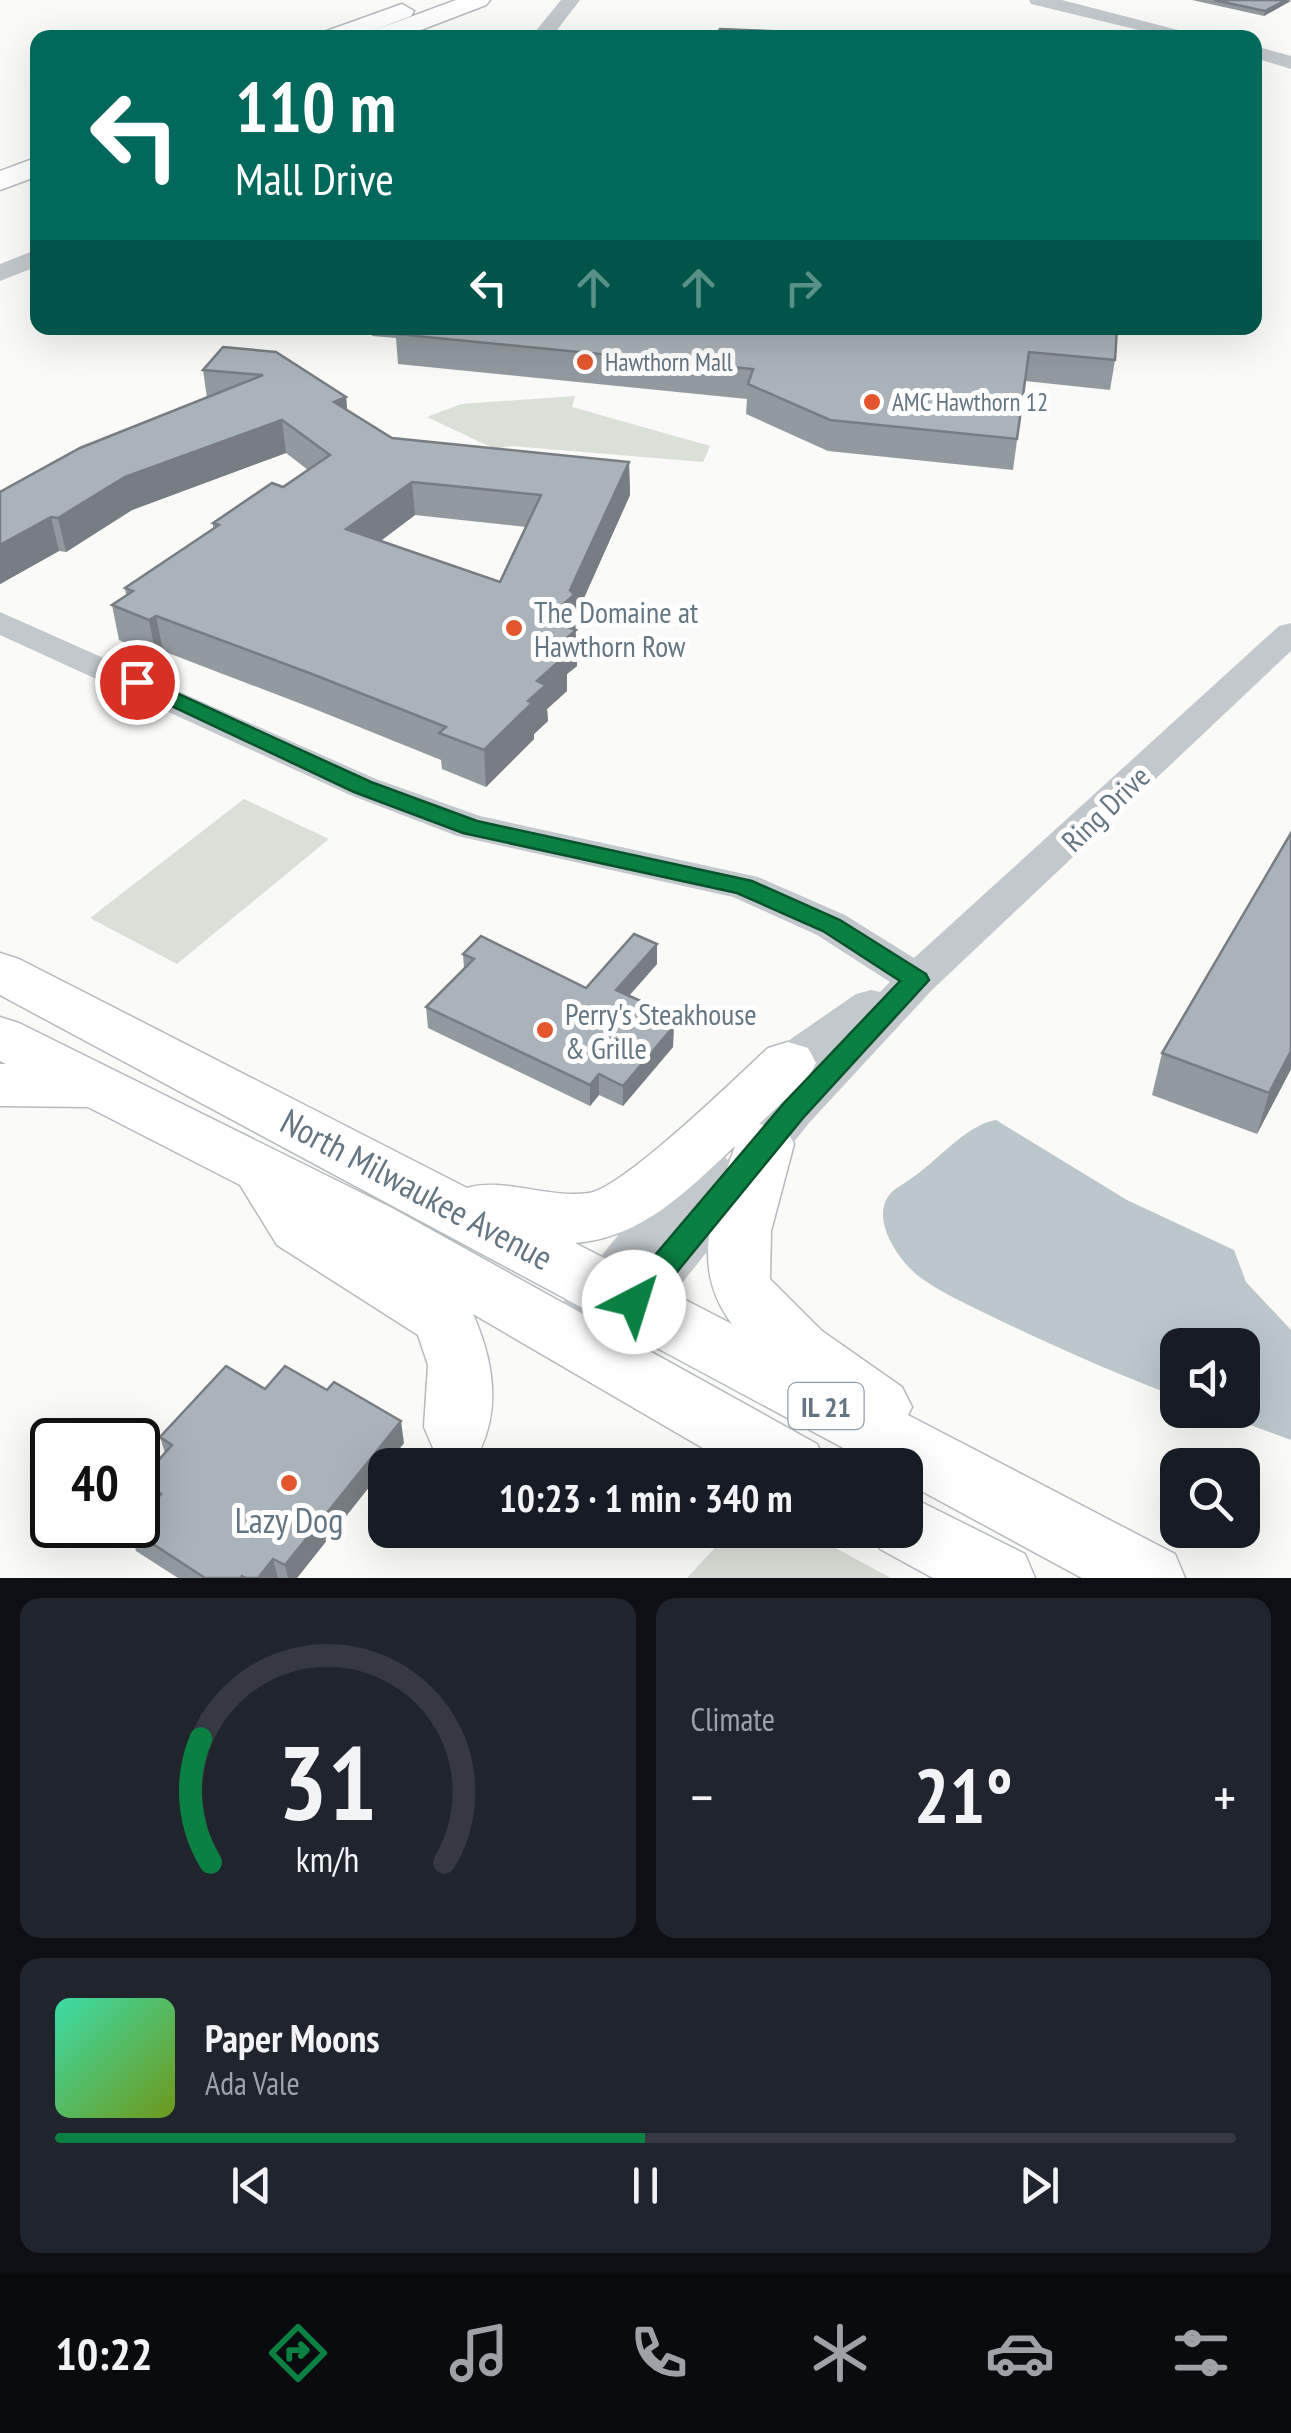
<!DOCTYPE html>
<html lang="en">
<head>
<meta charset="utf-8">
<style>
  body { margin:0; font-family:"PT Sans Narrow",sans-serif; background:#20242c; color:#f1f3f6; height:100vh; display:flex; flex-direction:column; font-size:38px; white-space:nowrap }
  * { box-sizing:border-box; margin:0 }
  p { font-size:32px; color:#9ea1a6 }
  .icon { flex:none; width:55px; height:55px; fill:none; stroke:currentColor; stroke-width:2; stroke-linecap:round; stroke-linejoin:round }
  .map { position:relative; height:1578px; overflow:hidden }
  .panel { display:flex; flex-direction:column; gap:20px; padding:20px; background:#0d0f14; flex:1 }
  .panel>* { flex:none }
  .banner { position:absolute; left:30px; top:30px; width:1232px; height:305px; border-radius:20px; box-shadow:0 10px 40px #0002; background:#00695c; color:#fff; overflow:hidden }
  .tools { position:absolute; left:1160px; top:1328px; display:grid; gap:20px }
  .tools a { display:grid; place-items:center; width:100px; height:100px; border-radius:20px; background:#171b24; box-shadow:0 10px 40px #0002; font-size:50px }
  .speed { position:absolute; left:30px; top:1418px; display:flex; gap:20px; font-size:50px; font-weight:700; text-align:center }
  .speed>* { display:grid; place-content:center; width:130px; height:130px; border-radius:50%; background:#171b24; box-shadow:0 10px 40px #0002; line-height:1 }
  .speed .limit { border:5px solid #111; border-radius:15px; background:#fff; color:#111 }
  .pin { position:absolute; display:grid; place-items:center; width:85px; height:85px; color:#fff; margin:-42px; border:5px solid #fff; border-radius:50%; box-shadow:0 2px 10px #0007 }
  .me { position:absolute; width:110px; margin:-55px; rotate:40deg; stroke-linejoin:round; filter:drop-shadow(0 0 8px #0008) }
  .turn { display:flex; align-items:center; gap:35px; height:210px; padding:0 40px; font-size:45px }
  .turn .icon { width:130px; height:130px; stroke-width:2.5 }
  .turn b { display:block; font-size:70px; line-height:85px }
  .lanes { display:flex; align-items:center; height:95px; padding:0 40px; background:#0003; justify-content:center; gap:50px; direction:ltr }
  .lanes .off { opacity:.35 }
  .big { font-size:75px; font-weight:800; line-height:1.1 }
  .panel .widget { flex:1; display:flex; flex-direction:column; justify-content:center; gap:15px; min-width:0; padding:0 35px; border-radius:20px; background:#20242c }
  .panel .dial { align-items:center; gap:0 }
  .dial svg { height:260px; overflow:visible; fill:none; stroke:#363941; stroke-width:7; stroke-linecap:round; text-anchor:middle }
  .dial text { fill:#f1f3f6; stroke:none }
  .song { display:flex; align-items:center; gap:30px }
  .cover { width:120px; height:120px; border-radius:15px; background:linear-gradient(135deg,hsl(160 70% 55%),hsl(80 70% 35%)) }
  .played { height:10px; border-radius:5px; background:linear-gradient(90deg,#0b8043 50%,#363941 50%) }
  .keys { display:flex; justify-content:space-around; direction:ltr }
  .heat { display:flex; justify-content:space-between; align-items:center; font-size:55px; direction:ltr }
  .panel .tiles { flex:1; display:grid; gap:20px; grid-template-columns:1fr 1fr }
  .widget:last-child { grid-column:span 2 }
  .trip { position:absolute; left:368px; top:1448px; width:555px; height:100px; border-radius:20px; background:#171b24; box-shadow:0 10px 40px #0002; font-weight:800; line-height:100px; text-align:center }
  .dock { display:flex; height:160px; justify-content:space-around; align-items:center; background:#090b0e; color:#9ea1a6 }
  .dock .icon { width:70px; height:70px }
  .dock .on { color:#0b8043 }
  .dock b { font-size:45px; color:#f1f3f6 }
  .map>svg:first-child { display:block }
  .green { fill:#dadfd7 }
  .water { fill:#bbc7cb }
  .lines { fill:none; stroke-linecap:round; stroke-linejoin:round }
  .major-casing { stroke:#b5babe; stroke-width:3 }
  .minor { fill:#c3c8cc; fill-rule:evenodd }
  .major { fill:#fff; fill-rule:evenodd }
  .wall { fill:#929a9f; fill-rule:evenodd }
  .shaded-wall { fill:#777d82 }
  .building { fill:#aab3b9; stroke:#777d82; stroke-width:2.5; fill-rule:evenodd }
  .route { fill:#0b8043; stroke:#07532c; stroke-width:2.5 }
  .poi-dot { fill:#e4572e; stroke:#fff; stroke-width:4 }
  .labels { text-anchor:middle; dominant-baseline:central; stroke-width:10; stroke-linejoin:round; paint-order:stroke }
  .far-poi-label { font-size:25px; fill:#657683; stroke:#fff; text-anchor:start }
  .shield { fill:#fff; stroke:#939fa8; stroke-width:2.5 }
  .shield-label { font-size:28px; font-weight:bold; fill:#657683 }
  .poi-label { font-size:30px; fill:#657683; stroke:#fff; text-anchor:start }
  .street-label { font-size:30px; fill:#657683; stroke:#fff }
  .near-street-label { font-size:35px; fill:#657683; stroke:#fff }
  .near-poi-label { font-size:35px; fill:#657683; stroke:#fff }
</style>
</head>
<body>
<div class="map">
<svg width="1291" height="1578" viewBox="0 0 1291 1578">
  <rect width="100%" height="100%" fill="#fafaf8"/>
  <path class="green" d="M575 396 572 407 710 446 703 462 512 446 495 449 427 417 461 404Z
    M244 799 329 839 177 964 90 918Z
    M731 1530H802L891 1578H687Z"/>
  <path class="water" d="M996 1120 1127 1200 1234 1250 1246 1282 1291 1330V1440L1210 1410H1242V1345H1178L1177 1397C1115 1373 1055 1347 995 1318 971 1306 943 1294 921 1278 900 1263 868 1218 891 1193 895 1188 904 1184 909 1180 936 1163 965 1125 996 1120Z"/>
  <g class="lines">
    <defs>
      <path id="major" d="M456 0H490L486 5 400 38H364L367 33Z
        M402 4 414 11 411 16 354 38H318L321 33Z
        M38 157V176L0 190V171Z
        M0 953 19 959 467 1188C501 1177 550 1199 589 1193 623 1188 737 1077 768 1048L788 1042 808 1048 816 1063 808 1078 759 1124 786 1128 794 1144 771 1231 770 1279 822 1331 902 1387 912 1407 908 1415 1175 1554 1185 1578H1082L905 1482V1465H875L0 995ZM735 1146C714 1209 688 1265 732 1324L575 1243C642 1238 688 1190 735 1146Z
        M0 1017 19 1023 392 1208 817 1444 827 1465H732L473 1314C492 1357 501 1404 481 1448L457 1456 433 1448 424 1427 428 1365 418 1335 277 1245 240 1185 88 1107 0 1106V1064H6L0 1061Z
        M905 1494 1025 1554 1035 1578H933L880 1549 872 1530H905Z"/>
    </defs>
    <use href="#major" class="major-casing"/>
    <path class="minor" d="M561 0H580L551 38H530Z
      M1029 0H1062L1209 38H1172L1031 4Z
      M1255 46 1291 56V69L1255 58Z
      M38 249V266L0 281V264Z
      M0 612 376 779 480 816 758 877 845 915 914 958 1279 626 1291 623V651L932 990 809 1123 614 1369 596 1376 578 1369 572 1356 565 1358 547 1352 540 1337 547 1322 689 1149 705 1144 721 1149 727 1160 779 1097 757 1094 751 1082 772 1052 856 994 871 990 880 992 890 982 817 935 733 897 457 836 350 795 0 635Z"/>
    <use href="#major" class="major"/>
  </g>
  <path class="wall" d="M1192 0H1291L1264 16Z
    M372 328H1117L1115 360 1110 390 1025 381 1013 470 828 451 746 414 747 399 398 364 396 338 372 336Z
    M223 347 346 397 347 410 392 438 629 462 630 495 575 618 577 666 567 674V691L547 709 548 721 534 734V739L486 787 442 769 441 760 317 710 163 651 156 656 119 640 112 605 126 595 125 588 213 529V523L283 487 308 470 286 453 132 510 66 552 59 551 0 584V492L207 398 203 370ZM415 515 526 527 500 582 381 541Z
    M1291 833V1069L1257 1134 1152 1095 1162 1053Z
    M463 954 586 988 657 964 629 996 663 1021 673 1047 623 1106 599 1095 590 1106 428 1028 426 1007 464 969Z
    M265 1389 404 1443 385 1465V1467L297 1578H178L136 1551 130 1529 151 1505 147 1503 140 1481 165 1453 160 1437Z"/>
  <path class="shaded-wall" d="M1286 0 1291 1 1264 16 1265 11Z
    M346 397 349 429 334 402Z
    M282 420 286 453 132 510 66 552 58 518 125 477Z
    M629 462 630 495 575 618 577 666 567 674V691L547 709 548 721 534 734V739L486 787 484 750 528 701 537 681 546 619 570 590Z
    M412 482 415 515 350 563 346 529Z
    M51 517 59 551 0 584V545Z
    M156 616 163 651 156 656 149 620Z
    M657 944V964L616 1010V990Z
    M674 1026 673 1047 623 1106V1086Z
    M1291 1051V1069L1257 1134 1269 1093Z
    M599 1074V1095L590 1106V1085Z
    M401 1421 404 1443 387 1465H385V1467L297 1578H288L285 1565Z
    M273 1559 278 1578H258Z"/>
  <path class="building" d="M1214 0H1286L1265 11Z
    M720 29 838 34 836 38H715Z
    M400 328H1117L1115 360 1029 352 1017 439 830 420 748 384 753 369 396 334Z
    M223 347 276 352 346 397 334 402 392 438 629 462 570 590 574 595 546 619 576 630 553 650 566 655 537 681 546 685 528 701 532 703 484 750 439 733 446 727 312 674 156 616 149 620 112 605 133 591 125 588 219 525 213 523 272 483 283 487 330 455 282 420 125 477 58 518 51 517 0 545V492L80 448 263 375 203 370ZM412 482 541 495 500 582 346 529Z
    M1291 833V1051L1269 1093 1162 1053Z
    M634 934 657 944 616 990 663 1011 656 1018 674 1026 623 1086 599 1074 590 1085 426 1007 474 959 463 954 481 936 586 988Z
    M226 1366 265 1389 285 1366 327 1390 334 1382 401 1421 285 1565 273 1559 258 1578H246L242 1576 240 1578H205L130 1529 134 1525H138V1520L161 1494 140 1481 172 1445 160 1437Z"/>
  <path class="route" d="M137 675 371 782 477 821 752 881 840 920 926 974 929 980 803 1118 645 1311 634 1315 623 1311 619 1302 623 1293 784 1103 900 981 823 931 737 893 463 833 354 792 129 686 126 682Z"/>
  <g class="poi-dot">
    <circle cx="585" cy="362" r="10"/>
    <circle cx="872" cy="402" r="10"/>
    <circle cx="514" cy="628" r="10"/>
    <circle cx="545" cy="1030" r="10"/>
    <circle cx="289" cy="1483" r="10"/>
  </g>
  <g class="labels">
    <g class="far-poi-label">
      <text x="605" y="362">Hawthorn Mall</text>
      <text x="892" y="402">AMC Hawthorn 12</text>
    </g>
    <rect class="shield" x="788.5" y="1383" width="75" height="46" rx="8"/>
    <g class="shield-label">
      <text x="826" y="1406">IL 21</text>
    </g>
    <g class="poi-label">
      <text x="534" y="611">The Domaine at<tspan x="534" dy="34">Hawthorn Row</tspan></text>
      <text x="565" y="1013">Perry's Steakhouse<tspan x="565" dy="34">&amp; Grille</tspan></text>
    </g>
    <g class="street-label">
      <text transform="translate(1105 808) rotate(-44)">Ring Drive</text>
    </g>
    <g class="near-street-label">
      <text transform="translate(417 1189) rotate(28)">North Milwaukee Avenue</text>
    </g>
    <g class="near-poi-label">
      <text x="289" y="1520">Lazy Dog</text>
    </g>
  </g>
</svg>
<div class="tools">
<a><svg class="icon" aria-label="sound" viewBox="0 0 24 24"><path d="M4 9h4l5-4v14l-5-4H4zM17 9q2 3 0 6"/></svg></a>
<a><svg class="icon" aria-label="search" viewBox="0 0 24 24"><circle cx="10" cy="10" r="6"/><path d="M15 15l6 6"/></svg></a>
</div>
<div class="speed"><div class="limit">40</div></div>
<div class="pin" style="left:137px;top:682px;background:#d93025"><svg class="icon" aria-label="arrive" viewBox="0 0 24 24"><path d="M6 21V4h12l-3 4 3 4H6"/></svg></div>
<svg class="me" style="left:634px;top:1302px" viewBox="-20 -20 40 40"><circle r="19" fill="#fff"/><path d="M0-13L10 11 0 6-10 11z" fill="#0b8043"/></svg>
<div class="trip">10:23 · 1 min · 340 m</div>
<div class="banner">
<div class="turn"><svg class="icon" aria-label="left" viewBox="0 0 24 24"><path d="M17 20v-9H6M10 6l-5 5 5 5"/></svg><div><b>110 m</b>Mall Drive</div></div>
<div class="lanes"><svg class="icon" aria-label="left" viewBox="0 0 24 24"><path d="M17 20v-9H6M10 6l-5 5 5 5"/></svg><svg class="icon off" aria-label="ahead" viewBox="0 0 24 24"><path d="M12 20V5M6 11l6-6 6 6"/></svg><svg class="icon off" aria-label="ahead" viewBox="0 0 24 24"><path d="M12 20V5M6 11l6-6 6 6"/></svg><svg class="icon off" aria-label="right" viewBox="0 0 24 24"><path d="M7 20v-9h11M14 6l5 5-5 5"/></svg></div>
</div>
</div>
<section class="panel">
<div class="tiles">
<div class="widget dial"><svg viewBox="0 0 100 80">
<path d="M14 69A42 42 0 1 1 86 69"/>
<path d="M14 69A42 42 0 0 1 11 31" stroke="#0b8043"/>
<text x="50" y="56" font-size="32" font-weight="700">31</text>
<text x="50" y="72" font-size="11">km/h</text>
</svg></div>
<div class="widget"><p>Climate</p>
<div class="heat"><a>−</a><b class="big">21°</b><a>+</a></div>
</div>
<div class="widget">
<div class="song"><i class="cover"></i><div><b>Paper Moons</b><p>Ada Vale</p></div></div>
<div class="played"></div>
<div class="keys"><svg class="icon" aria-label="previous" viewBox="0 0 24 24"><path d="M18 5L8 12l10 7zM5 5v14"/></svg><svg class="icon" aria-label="pause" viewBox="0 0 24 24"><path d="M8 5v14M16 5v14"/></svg><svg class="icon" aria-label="next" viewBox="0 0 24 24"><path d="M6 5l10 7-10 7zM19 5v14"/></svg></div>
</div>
</div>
</section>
<nav class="dock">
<b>10:22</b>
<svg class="icon on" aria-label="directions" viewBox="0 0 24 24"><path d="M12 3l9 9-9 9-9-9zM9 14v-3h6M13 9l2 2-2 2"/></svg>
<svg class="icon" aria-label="music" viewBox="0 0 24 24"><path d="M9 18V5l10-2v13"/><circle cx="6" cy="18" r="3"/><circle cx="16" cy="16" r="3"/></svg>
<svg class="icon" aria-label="phone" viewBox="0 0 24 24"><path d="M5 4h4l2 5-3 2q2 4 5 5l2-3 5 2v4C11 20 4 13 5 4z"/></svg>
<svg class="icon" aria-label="climate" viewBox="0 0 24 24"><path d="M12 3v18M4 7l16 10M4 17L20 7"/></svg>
<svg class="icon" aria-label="car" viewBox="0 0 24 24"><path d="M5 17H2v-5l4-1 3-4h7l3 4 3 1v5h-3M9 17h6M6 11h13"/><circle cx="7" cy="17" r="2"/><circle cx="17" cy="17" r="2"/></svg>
<svg class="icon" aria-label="filters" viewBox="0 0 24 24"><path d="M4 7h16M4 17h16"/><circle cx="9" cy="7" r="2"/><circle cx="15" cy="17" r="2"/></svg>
</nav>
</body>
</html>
